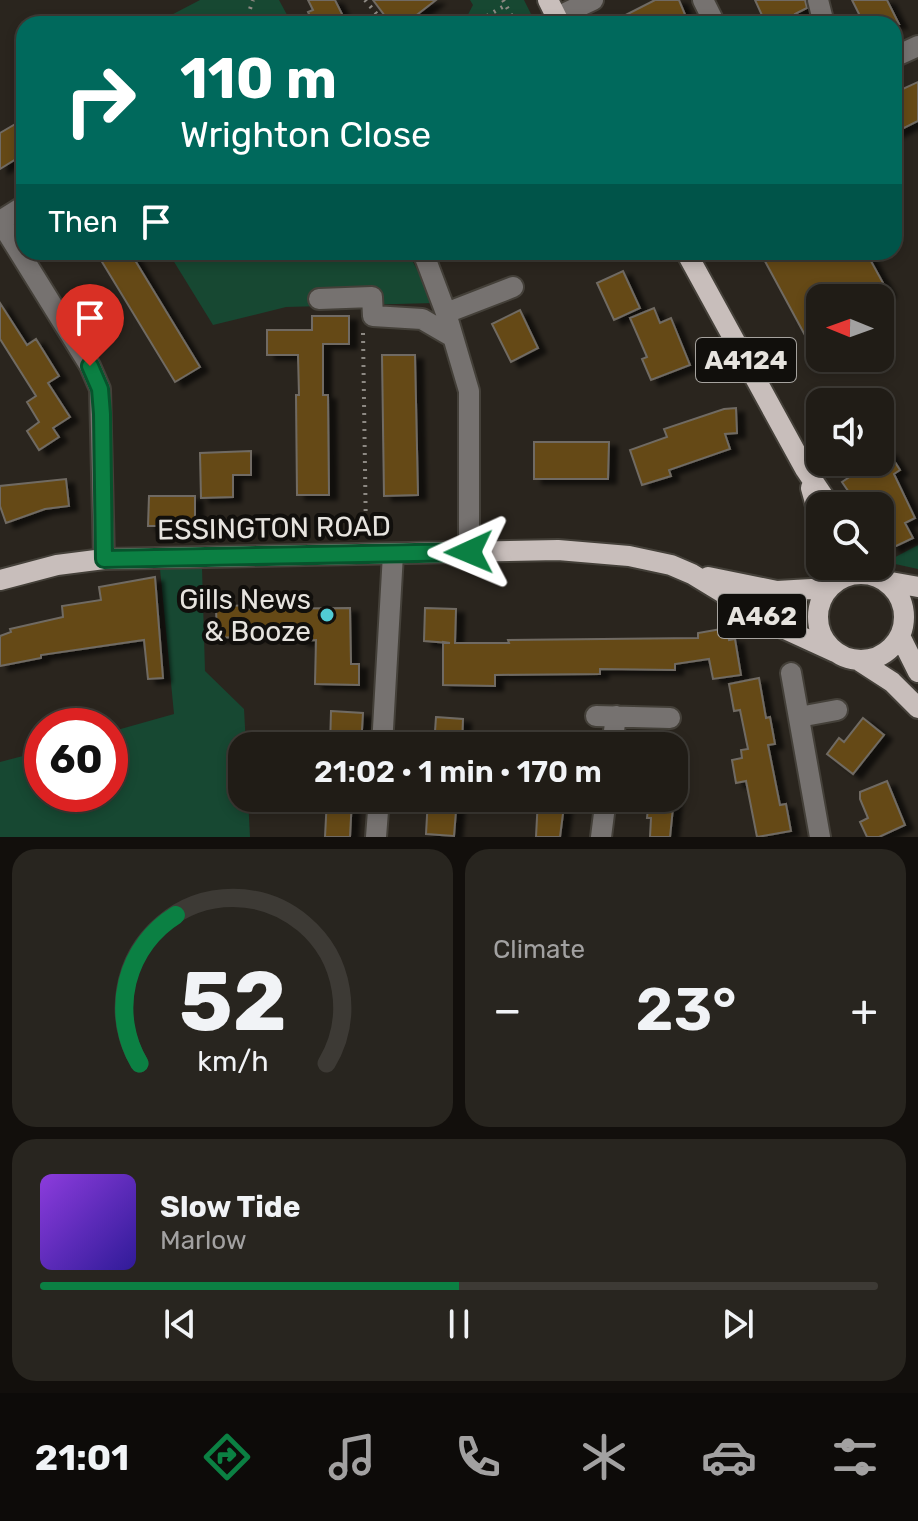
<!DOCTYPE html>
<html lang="en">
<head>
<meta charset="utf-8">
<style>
  body { margin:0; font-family:Rubik,sans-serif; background:#28251f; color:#f1f3f6; height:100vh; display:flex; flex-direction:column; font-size:30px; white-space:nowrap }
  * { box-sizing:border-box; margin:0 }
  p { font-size:26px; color:#a2a1a1 }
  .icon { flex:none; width:44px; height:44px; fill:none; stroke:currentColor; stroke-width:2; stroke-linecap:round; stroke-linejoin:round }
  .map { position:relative; height:837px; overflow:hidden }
  .side { display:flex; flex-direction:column; gap:12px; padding:12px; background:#120f0c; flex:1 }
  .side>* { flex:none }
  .hud { position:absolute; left:16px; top:16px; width:886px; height:244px; border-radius:24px; box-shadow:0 4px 12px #0003,0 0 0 2px #3d3a35; background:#00695c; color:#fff; overflow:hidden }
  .needle { width:52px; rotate:271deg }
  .buttons { position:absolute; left:806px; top:284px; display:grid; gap:16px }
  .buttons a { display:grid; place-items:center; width:88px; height:88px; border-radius:16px; background:#201c16; box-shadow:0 4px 12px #0003,0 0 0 2px #3d3a35; font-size:40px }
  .speed { position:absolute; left:24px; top:708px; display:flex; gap:16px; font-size:40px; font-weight:700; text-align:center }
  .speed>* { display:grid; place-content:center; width:104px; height:104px; border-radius:50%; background:#201c16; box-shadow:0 4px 12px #0003,0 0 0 2px #3d3a35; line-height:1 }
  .speed .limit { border:12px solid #d22; background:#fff; color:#111 }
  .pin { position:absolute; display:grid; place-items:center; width:68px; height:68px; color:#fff; margin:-82px -34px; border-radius:50% 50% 50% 0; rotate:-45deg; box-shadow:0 0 8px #0007 }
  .pin .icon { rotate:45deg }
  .me { position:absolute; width:88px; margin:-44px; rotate:269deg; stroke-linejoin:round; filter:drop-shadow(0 0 6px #0008) }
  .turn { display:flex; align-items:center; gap:28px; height:168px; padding:0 32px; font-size:36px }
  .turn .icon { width:104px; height:104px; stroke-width:2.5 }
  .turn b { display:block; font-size:56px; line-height:68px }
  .then { display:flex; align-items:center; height:76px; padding:0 32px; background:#0003; gap:16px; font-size:30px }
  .big { font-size:60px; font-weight:600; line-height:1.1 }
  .side .card { flex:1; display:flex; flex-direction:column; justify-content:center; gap:12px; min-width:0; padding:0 28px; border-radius:24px; background:#28251f }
  .side .dial { align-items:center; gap:0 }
  .dial svg { height:208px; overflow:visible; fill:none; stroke:#3d3a35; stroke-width:7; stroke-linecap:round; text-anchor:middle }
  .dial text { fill:#f1f3f6; stroke:none }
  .song { display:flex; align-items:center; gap:24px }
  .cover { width:96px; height:96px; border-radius:12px; background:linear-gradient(135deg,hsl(270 70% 55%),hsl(250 70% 35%)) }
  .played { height:8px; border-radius:4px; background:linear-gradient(90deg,#0b8043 50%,#3d3a35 50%) }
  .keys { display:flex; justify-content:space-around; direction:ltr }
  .heat { display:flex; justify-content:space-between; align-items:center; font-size:44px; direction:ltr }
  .side .tiles { flex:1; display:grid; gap:12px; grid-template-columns:1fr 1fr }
  .card:last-child { grid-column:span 2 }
  .trip { position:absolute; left:228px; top:732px; width:460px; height:80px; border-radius:24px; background:#201c16; box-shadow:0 4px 12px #0003,0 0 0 2px #3d3a35; font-weight:600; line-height:80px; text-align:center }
  .dock { display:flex; height:128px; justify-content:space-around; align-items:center; background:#0d0b09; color:#a2a1a1 }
  .dock .icon { width:56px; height:56px }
  .dock .current { color:#0b8043 }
  .dock b { font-size:36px; color:#f1f3f6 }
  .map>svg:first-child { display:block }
  .green { fill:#174832 }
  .building { fill:#654a16; stroke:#706b63; stroke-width:2; filter:url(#shadow) }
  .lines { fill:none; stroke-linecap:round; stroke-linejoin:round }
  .minor-casing { stroke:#444039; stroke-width:24 }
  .major-casing { stroke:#444039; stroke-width:24 }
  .path { stroke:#8d8983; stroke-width:4; stroke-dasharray:2 6; stroke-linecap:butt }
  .minor { stroke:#767270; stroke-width:20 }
  .major { stroke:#c8bebb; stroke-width:20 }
  .route-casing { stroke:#07532c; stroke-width:20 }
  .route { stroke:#0b8043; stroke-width:14 }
  .poi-dot { fill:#51ccd5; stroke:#110f0c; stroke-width:3 }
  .labels { text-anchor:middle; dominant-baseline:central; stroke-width:8; stroke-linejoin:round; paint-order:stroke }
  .shield { fill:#110f0c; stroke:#a6a39f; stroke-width:2 }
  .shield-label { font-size:26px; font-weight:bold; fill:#e6e3de }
  .street-label { font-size:28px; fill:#e6e3de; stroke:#110f0c }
  .poi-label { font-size:28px; fill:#e6e3de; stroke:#110f0c; text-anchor:end }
</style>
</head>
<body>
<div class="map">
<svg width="918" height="837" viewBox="0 0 918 837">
  <defs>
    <filter id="shadow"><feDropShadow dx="8" dy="4.5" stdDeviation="2" flood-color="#0009"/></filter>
  </defs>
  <rect width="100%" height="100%" fill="#2a251e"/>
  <path class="green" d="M200 0H279L292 24H154Z
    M470 0H524L536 24H463L473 5Z
    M168 252H408L434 303 286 307 213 325Z
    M918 545V569L886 562Z
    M202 568 205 671 244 709 246 746H242V798H248L250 837H0V762L42 751V794H110V732L174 714 160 569Z"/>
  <path class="building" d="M308 0H335L347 24H314L308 12 313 10Z
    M373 0H436L405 24H391Z
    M655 0H679L689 24H608Z
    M755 0H805L807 8 795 14 800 24H766Z
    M852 0H887L899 24H864Z
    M918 82V121L894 133V93Z
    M24 119V154L0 169V133Z
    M96 252H130L200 367 175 382Z
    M760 252H866L888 292 876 298H820V363Z
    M623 271 640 308 614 320 597 283Z
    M0 303 27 345 36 339 59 376 48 383 70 417 53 428 59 437 39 450 27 431 39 422 27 402 36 396 0 339Z
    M654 308 660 323 671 318 690 365 651 380 642 359 647 357 630 318Z
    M520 310 538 348 511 362 492 324Z
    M312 316H349V344H323V395H328L329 495H297L296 395H299L298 355H267V330H312Z
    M382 355H415L418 495 384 496Z
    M736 408 737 433 725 434 730 449 669 470 671 476 642 485 630 450 667 437 664 429 724 409Z
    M534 442H609L608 479H534Z
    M251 451V475H233V497L201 498 200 453Z
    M888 451 900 470 894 474 915 518 905 523 913 538 892 548 880 523V506H872L865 494 855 501 842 482 872 462H880V456Z
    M66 479 69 506 45 509 6 523 0 506V486Z
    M149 496H195V526H148Z
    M155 577 163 678 148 679 144 640 41 655V658L0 666V636L11 632 10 629 63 617 62 606 101 600 99 587Z
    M246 605V609L350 608 351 664H359V685L315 684 316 640 300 641V634L217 638 216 607Z
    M425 608 456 609 455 643H509L508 640 698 638V633L727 628 729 640 735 639 741 675 713 679 709 659 675 664V670L600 669V674L495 675V686L443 685V642L450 643 424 641Z
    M759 678 766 718 770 717 775 744 768 745 780 805 786 804 791 831 757 837 746 781 736 783 732 760 742 758 741 750 748 749 740 710 734 711 729 684Z
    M331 711 363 713 361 746H330Z
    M436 717 463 719 462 746H434Z
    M863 718 884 735 853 774 827 754 839 738 844 742Z
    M887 781 905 825 879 837H867L860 822 868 818 860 799V792Z
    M327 798H352L350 837H325Z
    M428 798H457L454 836 426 834Z
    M538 798H565L560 837H536Z
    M649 798H674L670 837H650L651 818H647Z"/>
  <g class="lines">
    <defs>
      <path id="minor" d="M703 0 715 24
        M818 0 824 24
        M557 17 593 0
        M894 57 918 46
        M0 221 90 366 100 389 104 559
        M0 221 24 206
        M423 252 446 313 469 391V552
        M319 299 372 297 373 316 422 319 453 337
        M446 313 513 287
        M791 673 820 837
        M596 716 670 718
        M799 717 837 710
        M382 746 393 554
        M612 746 616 716
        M376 837 379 798
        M601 837 606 798"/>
      <path id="major" d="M548 0 560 24
        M686 252 805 469 830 506
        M811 488 820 520
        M818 617a43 43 0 1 1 86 0a43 43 0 1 1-86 0Z
        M708 577 777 591 829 588
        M0 580 57 565 104 559 558 550 629 556 671 565 692 574 776 625 835 652
        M885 581 918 587
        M900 636 918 672
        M858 660 892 682 918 708"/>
    </defs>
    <use href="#minor" class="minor-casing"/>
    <use href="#major" class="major-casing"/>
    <path class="path" d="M365 0 385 24
      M503 0 516 24
      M245 24 253 0
      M473 24 506 5
      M363 333 366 536"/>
    <use href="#minor" class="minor"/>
    <use href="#major" class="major"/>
  </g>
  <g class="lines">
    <defs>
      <path id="route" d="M90 366 100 389 102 414 104 559 469 552"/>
    </defs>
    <use href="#route" class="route-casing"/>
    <use href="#route" class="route"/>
  </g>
  <circle class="poi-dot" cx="327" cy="615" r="8"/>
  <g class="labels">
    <g class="shield">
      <rect x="696" y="338" width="100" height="44" rx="6"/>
      <rect x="718" y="594" width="88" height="44" rx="6"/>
    </g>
    <g class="shield-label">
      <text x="746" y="360">A4124</text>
      <text x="762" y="616">A462</text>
    </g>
    <g class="street-label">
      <text transform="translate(274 528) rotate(-1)">ESSINGTON ROAD</text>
    </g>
    <g class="poi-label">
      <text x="311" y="599">Gills News<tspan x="311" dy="32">&amp; Booze</tspan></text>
    </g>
  </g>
</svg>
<div class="buttons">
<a><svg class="needle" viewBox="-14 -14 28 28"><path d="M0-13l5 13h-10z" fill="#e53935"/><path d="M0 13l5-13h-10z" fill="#a2a1a1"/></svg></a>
<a><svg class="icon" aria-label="sound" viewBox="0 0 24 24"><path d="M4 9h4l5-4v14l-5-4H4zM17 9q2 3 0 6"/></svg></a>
<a><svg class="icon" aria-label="search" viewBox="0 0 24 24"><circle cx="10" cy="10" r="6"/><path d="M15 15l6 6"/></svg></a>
</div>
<div class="speed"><div class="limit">60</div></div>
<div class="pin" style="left:90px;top:366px;background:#d93025"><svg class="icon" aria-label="arrive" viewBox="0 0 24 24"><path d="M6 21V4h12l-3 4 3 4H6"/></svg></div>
<svg class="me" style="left:469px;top:552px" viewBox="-20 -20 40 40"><path d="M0-17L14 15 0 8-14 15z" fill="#0b8043" stroke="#fff" stroke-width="4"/></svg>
<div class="trip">21:02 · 1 min · 170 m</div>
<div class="hud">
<div class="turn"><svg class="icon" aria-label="right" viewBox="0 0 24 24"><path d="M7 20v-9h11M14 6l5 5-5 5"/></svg><div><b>110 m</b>Wrighton Close</div></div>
<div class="then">Then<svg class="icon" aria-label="arrive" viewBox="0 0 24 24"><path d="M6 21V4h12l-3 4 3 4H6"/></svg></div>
</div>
</div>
<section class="side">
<div class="tiles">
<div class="card dial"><svg viewBox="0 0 100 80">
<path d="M14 69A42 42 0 1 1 86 69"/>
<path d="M14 69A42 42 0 0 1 28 12" stroke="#0b8043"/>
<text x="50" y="56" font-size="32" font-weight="700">52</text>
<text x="50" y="72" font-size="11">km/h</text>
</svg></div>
<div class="card"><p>Climate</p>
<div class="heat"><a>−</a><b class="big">23°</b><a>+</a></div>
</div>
<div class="card">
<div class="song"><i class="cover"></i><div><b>Slow Tide</b><p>Marlow</p></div></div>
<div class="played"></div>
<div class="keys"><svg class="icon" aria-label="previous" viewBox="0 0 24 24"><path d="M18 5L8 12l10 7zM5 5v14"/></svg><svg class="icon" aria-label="pause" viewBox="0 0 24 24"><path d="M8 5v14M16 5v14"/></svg><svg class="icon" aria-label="next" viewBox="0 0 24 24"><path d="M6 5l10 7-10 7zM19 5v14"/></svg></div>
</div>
</div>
</section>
<nav class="dock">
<b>21:01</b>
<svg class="icon current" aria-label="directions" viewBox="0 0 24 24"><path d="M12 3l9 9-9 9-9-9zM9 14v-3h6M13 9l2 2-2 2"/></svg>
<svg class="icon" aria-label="music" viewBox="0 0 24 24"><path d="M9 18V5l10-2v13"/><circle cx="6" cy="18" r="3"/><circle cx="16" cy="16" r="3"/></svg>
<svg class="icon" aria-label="phone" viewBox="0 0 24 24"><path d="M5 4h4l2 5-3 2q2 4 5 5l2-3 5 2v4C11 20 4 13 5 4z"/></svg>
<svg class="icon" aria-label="climate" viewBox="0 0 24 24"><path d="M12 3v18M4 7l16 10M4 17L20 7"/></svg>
<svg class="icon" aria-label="car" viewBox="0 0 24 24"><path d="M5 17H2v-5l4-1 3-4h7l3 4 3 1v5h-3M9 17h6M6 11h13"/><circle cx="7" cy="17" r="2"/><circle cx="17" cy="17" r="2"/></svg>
<svg class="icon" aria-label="filters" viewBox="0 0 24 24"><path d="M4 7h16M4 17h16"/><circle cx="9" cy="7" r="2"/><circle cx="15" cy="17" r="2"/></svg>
</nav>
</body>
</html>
